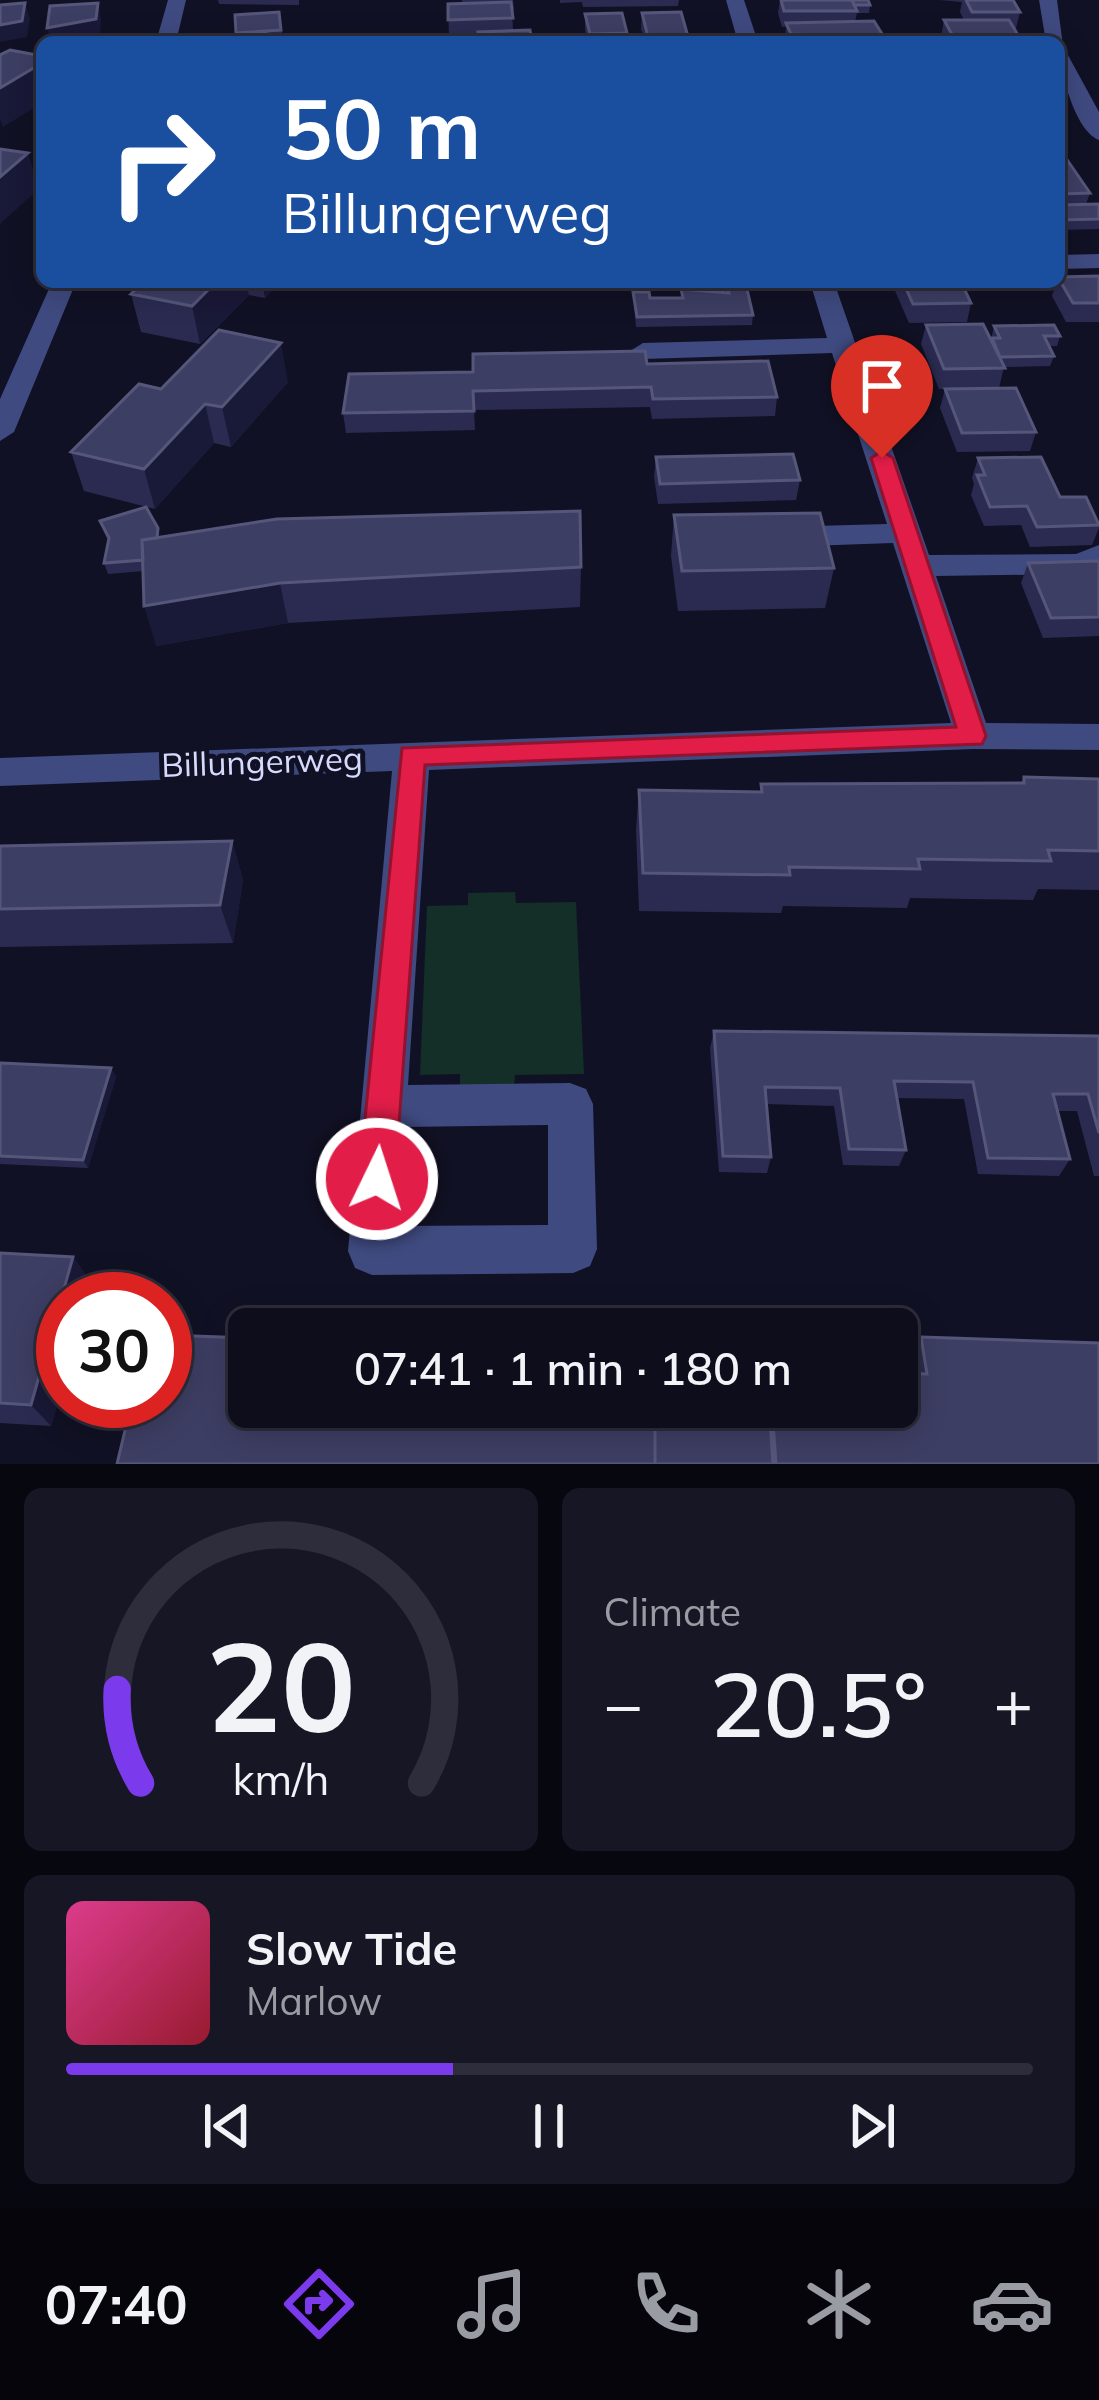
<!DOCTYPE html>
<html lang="en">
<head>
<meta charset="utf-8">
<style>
  body { margin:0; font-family:Mulish,sans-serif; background:#161625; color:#f1f3f6; height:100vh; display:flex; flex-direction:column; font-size:45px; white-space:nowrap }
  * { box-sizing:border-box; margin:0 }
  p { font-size:39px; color:#9a9ca3 }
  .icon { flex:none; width:66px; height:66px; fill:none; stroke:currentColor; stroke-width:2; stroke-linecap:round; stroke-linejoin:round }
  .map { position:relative; height:1464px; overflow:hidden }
  .drawer { display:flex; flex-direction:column; gap:24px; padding:24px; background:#07070f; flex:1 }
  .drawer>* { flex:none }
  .banner { position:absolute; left:36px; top:36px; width:1029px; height:252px; border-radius:18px; box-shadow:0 6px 30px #0003,0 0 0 3px #2d2d3b; background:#1a4fa0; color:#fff; overflow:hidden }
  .speed { position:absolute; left:36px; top:1272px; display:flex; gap:24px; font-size:60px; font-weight:700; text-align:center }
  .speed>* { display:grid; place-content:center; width:156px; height:156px; border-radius:50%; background:#0d0d1c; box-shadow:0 6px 30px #0003,0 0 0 3px #2d2d3b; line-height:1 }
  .speed .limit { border:18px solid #d22; background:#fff; color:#111 }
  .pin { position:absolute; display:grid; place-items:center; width:102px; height:102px; color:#fff; margin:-123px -51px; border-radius:50% 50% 50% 0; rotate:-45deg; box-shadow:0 0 12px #0007 }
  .pin .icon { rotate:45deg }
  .me { position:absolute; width:132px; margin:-66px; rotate:4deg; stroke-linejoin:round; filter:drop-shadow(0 0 9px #0008) }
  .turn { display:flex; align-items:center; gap:42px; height:252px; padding:0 48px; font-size:54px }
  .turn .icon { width:156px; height:156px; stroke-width:2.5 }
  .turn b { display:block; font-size:84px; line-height:102px }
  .big { font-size:90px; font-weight:600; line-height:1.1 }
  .drawer .widget { flex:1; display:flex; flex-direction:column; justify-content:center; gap:18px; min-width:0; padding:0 42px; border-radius:18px; background:#161625 }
  .drawer .dial { align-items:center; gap:0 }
  .dial svg { height:312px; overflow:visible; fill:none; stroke:#2d2d3b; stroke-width:7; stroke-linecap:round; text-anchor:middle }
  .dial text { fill:#f1f3f6; stroke:none }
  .song { display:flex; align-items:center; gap:36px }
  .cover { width:144px; height:144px; border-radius:18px; background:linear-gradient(135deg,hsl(330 70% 55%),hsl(350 70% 35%)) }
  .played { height:12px; border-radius:6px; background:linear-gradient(90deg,#7c3aed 40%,#2d2d3b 40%) }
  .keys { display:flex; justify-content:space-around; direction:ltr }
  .heat { display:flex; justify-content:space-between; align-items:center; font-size:66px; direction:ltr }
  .drawer .tiles { flex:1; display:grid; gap:24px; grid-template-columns:1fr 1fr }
  .widget:last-child { grid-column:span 2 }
  .trip { position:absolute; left:228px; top:1308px; width:690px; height:120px; border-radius:18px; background:#0d0d1c; box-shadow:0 6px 30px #0003,0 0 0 3px #2d2d3b; font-weight:600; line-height:120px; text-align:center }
  .tabs { display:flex; height:192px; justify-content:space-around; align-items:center; background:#05050b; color:#9a9ca3 }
  .tabs .icon { width:84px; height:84px }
  .tabs .on { color:#7c3aed }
  .tabs b { font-size:54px; color:#f1f3f6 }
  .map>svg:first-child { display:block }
  .green { fill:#142e28 }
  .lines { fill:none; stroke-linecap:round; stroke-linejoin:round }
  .minor { fill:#3f4a80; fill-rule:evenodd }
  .wall { fill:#2b2b51 }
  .shaded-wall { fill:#191938 }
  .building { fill:#3d3e63; stroke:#56567b; stroke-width:3 }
  .route { fill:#e11d48; stroke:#92132f; stroke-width:3 }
  .labels { text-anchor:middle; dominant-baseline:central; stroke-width:10; stroke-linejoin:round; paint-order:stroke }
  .street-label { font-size:33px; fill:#d7dafc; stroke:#111125 }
</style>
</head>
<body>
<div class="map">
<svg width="1099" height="1464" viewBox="0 0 1099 1464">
  <rect width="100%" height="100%" fill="#111125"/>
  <path class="green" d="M515 892 516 903 576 902 584 1074 515 1075 514 1087 460 1089V1074L420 1075 427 906 468 905V893Z"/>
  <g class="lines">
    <path class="minor" d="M168 0H186L176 42H156Z
      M726 0H744L758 42H738Z
      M1039 0H1057L1063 46 1099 112V140C1074 130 1059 68 1059 42H1046Z
      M1099 254V268L1059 269V255Z
      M52 282H76L14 432 0 441V399Z
      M810 282H834L929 555 1076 554 1099 545V568L1081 574 936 576 986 723 1099 724V750L973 749 429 770 408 1085 570 1083 586 1089 593 1104 597 1249 590 1266 573 1273 372 1275 355 1268 348 1251 392 771 0 786V758L951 723 893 543 779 547 763 537 779 527 887 524 832 353 643 359 630 351 643 343 827 338ZM548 1125V1225L398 1226 405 1127Z"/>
  </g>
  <path class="wall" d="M218 0H299V5L219 4Z
    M462 0H513L514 10H512L513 30 532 42H479L478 35 449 36 448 4 462 3Z
    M560 0H679L678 6 583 7 582 2 560 3Z
    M780 0H868L870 5 869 13H857L855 21 884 37 883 42H785L786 27H782L778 13Z
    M939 0H1013L1020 12 1016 28H1014L1021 42H944L941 37 944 20H964L960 12 962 2Z
    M279 12 283 39 212 42 236 35Z
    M681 12 689 42H645L641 29 642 13Z
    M585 14 627 33V42H587L585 30Z
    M1059 148 1090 193 1086 204H1099V229L1059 230Z
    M1099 276V322H1066L1052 296 1056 282H1059V277Z
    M143 282H280L265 298 249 295 200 344 141 332 131 294Z
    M894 282H1026L1024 289 965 290 971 303 967 322 909 323 893 286Z
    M726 285 753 315 752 325 636 327 633 292 650 298H681V289L726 293Z
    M926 325 991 340 994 326 1060 336 1057 346H1049L1054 356 1050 366 1004 367 999 388 939 389 921 344Z
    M647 364 777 397 775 416 652 419 650 407 474 410 475 430 346 433 343 413 473 372Z
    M288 382 231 447 214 443 155 509 84 491 71 452 161 389Z
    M945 389 1036 432 1030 451 957 452 940 408Z
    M656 457 800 480 796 500 658 504 654 477Z
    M978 458 1060 497 1099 523V528L1092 545 1030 547 1021 525 984 526 971 495 974 484 972 478Z
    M674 515 834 568 825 608 678 611 671 556Z
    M100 521 161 537 581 567 580 607 288 623 156 646 143 571 108 574 104 563 108 541Z
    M1099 561V636L1043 638 1021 583 1028 563Z
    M1024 777 1099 779V890L1038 889 1033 900 910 898 907 908 783 906 781 913 639 911 636 829 639 790 760 792 761 784 1021 783Z
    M232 841 243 880 233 943 0 947V846Z
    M714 1031 1099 1036V1176H1094L1077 1111H1058L1070 1159 1059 1176 978 1174 964 1099 897 1098 906 1150 899 1166 843 1165 834 1106 766 1104 771 1157 767 1173 719 1172 710 1048Z
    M0 1063 111 1068 116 1077 88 1168 0 1164Z
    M0 1253 73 1257 91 1282 63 1299V1383L51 1426 0 1423Z
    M921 1337 1099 1464H117L249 1407H897L916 1374 912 1350Z"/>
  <path class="shaded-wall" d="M25 3 30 19 27 37 0 42V25Z
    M98 3 101 19 100 36 66 42H51L47 28Z
    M42 63V103L3 127 0 119V88Z
    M28 153 39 189 0 224V177Z
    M216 282H246L249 295 200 344 192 306Z
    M262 282H280L265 298Z
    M281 343 288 382 231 447 222 407Z
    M205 404 214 443 155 509 144 469Z
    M280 583 288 623 156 646 144 606Z
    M232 841 243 880 233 943 220 905Z
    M111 1068 116 1077 88 1168 83 1160Z
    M73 1257 91 1282 86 1299H63V1383L51 1426 31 1405Z"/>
  <path class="building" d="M781 0H852L857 11H784Z
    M852 0H868L870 5H854Z
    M966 0H1013L1020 12H972Z
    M511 2 513 18 448 20V4Z
    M25 3 22 21 0 25V5Z
    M98 3 96 19 47 28 50 6Z
    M279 12 281 30 236 33 235 15Z
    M681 12 689 40 649 41 642 13Z
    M622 13 627 33 590 34 585 14Z
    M944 20H1009L1021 40H955Z
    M874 21 884 37 791 34 786 23Z
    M530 30 532 42H480L478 32Z
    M266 34 265 42H212L214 36Z
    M352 40V42H267Z
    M10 50 42 56V63L0 88V55Z
    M1059 148 1090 193 1059 194Z
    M0 149 28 153 0 177Z
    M1099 204V219L1059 220V205Z
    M1099 276V303H1073L1059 279V277Z
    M143 282H216L192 306 131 294Z
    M903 282H961L971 303 913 304Z
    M726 285H746L753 315 637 317 633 292H649L650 298H683L681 289 729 293Z
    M983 324 1005 368 944 369 926 325Z
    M1054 325 1060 336H1044L1054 356 1000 357 992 338H1000L994 326Z
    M219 330 281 343 222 407 205 404 144 469 71 452 139 384 161 389Z
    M645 351 647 364 768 361 777 397 653 399 651 387 473 391 474 411 343 413 349 374 473 372V354Z
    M1016 388 1036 432 962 433 945 389Z
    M793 454 800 480 660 484 656 457Z
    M1041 457 1060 497H1086L1099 525 1037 527 1027 506 990 507 977 475H985L978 458Z
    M146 507 158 528 157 538 142 540 143 560 104 563 109 538 100 521Z
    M580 511 581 567 280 583 144 606 142 540 277 519Z
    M820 513 834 568 682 571 674 515Z
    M1099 561V617L1051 618 1028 563Z
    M1024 777 1099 779V851L1048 850 1051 861 918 859 920 869 789 867 790 875 643 873 639 790 762 792 761 784 1024 783Z
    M232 841 220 905 0 909V846Z
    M714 1031 1099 1036V1133L1088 1094H1053L1070 1159 988 1158 973 1082 894 1081 906 1150 849 1149 840 1088 765 1087 771 1157 723 1156Z
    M0 1063 111 1068 83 1160 0 1156Z
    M0 1253 73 1257 31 1405 0 1403Z
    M165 1335 249 1338V1407H655V1464H117L132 1401H165Z
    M921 1337 1099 1343V1464H776L772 1407H897V1373L927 1374Z
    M655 1407H769L773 1464H655Z"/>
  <path class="route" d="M882 451 893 458 986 736 982 744 425 765 395 1179 390 1191 377 1196 365 1191 359 1179 402 748 956 727 871 458Z"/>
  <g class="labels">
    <g class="street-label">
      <text transform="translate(262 761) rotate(-2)">Billungerweg</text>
    </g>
  </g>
</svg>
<div class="speed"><div class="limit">30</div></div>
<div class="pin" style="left:882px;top:458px;background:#d93025"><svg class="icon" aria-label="arrive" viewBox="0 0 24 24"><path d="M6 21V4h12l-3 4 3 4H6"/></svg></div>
<svg class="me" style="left:377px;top:1179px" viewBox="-20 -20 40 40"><circle r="17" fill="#e11d48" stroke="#fff" stroke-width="3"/><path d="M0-11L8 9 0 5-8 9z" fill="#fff"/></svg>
<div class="trip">07:41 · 1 min · 180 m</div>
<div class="banner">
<div class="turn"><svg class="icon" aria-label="right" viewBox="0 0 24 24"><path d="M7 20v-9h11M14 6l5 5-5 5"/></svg><div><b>50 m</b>Billungerweg</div></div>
</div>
</div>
<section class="drawer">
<div class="tiles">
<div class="widget dial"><svg viewBox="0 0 100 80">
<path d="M14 69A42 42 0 1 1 86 69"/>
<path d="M14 69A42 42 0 0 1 8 45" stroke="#7c3aed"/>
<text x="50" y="56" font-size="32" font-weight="700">20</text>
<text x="50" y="72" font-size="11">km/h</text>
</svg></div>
<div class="widget"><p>Climate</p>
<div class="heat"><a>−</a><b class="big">20.5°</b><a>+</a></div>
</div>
<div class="widget">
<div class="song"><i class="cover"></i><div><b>Slow Tide</b><p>Marlow</p></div></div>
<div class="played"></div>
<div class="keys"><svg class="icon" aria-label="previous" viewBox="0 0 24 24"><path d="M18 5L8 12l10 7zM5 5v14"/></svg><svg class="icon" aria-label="pause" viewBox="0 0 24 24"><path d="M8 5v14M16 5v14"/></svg><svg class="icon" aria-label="next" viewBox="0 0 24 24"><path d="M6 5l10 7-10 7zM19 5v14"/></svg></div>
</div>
</div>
</section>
<nav class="tabs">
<b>07:40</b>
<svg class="icon on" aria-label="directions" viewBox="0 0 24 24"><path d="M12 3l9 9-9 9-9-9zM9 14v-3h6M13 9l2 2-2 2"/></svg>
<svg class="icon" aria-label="music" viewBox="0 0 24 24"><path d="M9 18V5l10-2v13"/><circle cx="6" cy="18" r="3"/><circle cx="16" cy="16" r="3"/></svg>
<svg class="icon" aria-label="phone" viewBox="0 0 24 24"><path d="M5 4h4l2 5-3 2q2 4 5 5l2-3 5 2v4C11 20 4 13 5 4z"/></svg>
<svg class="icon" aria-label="climate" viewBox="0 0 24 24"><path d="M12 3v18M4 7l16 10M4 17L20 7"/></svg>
<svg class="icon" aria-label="car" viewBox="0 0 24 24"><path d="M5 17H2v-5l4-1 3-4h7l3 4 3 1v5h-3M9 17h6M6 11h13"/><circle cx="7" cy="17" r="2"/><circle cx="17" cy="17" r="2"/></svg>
</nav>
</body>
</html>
